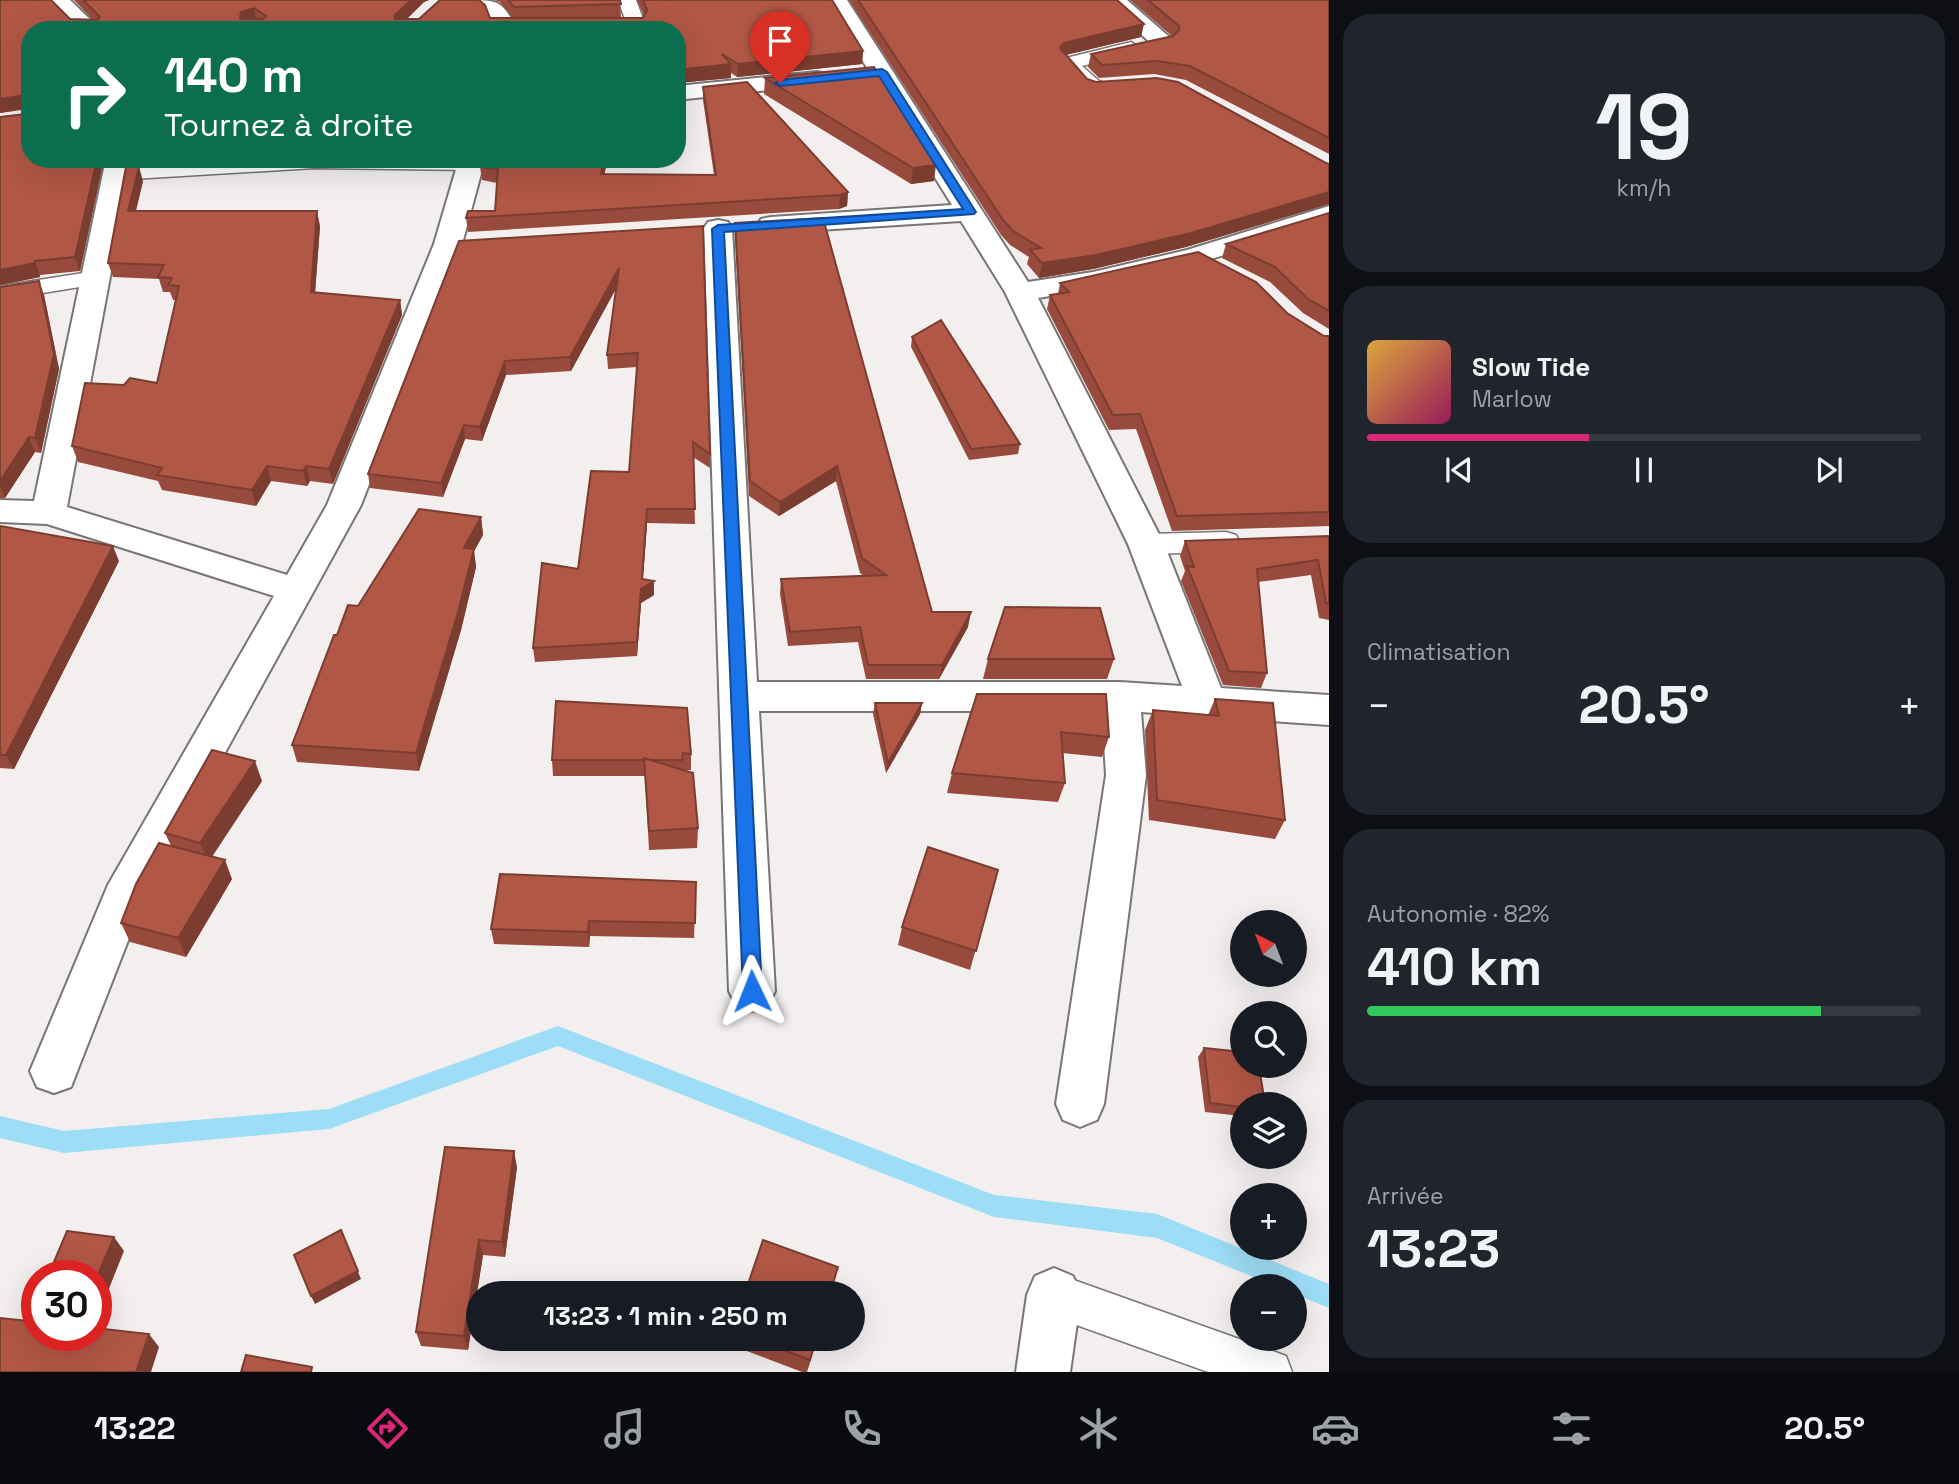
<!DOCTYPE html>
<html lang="fr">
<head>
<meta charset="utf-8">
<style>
  body { margin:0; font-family:"Space Grotesk",sans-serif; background:#20242c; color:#f1f3f6; height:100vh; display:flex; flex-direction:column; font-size:26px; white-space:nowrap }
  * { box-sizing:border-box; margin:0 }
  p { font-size:23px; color:#9ea1a6 }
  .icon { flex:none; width:38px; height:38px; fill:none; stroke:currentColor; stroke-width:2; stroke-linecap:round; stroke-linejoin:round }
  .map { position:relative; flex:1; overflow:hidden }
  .side { display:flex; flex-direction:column; gap:14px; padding:14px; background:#0d0f14; width:630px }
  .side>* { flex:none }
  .banner { position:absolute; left:21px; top:21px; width:665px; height:147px; border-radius:28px; box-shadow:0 7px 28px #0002; background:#0b6e4f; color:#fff; overflow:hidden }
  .needle { width:46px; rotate:318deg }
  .controls { position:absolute; left:1230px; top:910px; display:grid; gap:14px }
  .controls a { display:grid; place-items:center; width:77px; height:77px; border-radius:50%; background:#171b24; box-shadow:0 7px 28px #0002; font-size:35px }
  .speed { position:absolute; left:21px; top:1260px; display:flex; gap:14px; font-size:35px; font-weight:700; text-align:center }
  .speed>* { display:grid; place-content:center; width:91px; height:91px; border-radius:50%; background:#171b24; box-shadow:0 7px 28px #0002; line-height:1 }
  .speed .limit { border:10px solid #d22; background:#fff; color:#111 }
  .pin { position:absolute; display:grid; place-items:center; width:60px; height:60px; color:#fff; margin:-72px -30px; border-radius:50% 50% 50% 0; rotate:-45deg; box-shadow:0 0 7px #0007 }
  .pin .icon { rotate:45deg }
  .me { position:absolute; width:77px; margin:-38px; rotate:358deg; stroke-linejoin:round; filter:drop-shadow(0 0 5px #0008) }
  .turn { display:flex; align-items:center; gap:24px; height:147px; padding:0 28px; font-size:32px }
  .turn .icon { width:91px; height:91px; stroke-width:2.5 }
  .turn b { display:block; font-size:49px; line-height:60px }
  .big { font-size:52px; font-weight:600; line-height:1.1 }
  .side .tile { flex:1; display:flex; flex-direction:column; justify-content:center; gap:10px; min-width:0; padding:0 24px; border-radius:28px; background:#20242c }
  .side .dial { align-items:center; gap:0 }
  .dial b { font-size:91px; line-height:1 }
  .song { display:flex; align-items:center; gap:21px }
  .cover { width:84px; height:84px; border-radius:10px; background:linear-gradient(135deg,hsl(40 70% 55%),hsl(330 70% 35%)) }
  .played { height:7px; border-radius:4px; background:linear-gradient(90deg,#db2777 40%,#363941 40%) }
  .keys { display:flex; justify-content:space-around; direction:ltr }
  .heat { display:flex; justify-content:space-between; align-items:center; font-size:38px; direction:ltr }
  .charge { height:10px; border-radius:5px; background:linear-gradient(90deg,#34c759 82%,#363941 0) }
  .trip { position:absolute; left:466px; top:1281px; width:399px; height:70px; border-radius:35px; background:#171b24; box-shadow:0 7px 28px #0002; font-weight:600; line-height:70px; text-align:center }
  .tab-bar { display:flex; height:112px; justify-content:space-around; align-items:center; background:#090b0e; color:#9ea1a6 }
  .tab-bar .icon { width:49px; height:49px }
  .tab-bar .current { color:#db2777 }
  .tab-bar b { font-size:32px; color:#f1f3f6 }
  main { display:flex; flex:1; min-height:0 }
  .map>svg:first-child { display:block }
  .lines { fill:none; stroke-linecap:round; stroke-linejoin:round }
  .stream { fill:#9dddf6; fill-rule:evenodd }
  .service-casing { stroke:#787574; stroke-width:3 }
  .minor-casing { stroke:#787574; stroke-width:4 }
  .service { fill:#fff; fill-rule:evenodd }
  .minor { fill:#fff; fill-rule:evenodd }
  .wall { fill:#984b3c }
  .shaded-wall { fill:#7c3d31 }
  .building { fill:#b15746; stroke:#7c3d31; stroke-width:2; fill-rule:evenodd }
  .route { fill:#1a73e8; stroke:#114b97; stroke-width:2 }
</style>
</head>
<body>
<main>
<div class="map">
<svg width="1329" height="1372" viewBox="0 0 1329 1372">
  <rect width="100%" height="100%" fill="#f3efef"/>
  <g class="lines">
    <path class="stream" d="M558 1026 994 1195 1157 1214 1329 1284V1308L1295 1294V1286H1276L1157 1238 994 1217 558 1046 329 1129 64 1153 0 1138V1116L64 1131 329 1109Z"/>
    <defs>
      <path id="service" d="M618 0H636L645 24 643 28 594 29 592 25 594 21 625 19Z
        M1131 42 1140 48 1138 52 1082 66 1099 81 1104 83 1107 87 1104 91H1086L1059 63 1062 59Z
        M254 159H477L481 164 478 169 470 170 314 168 116 180 108 179 105 174 108 169 116 168Z
        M96 271 104 273 108 278 104 283 0 300V286Z
        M1226 532 1236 535 1240 542 1236 549 1226 552 1146 554 1136 551 1132 544 1136 537 1146 534Z
        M1054 1273 1270 1350 1286 1356 1292 1372H1208L1054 1317 1039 1310 1032 1295 1039 1280Z"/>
      <path id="minor" d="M46 0H70L101 30H76Z
        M469 0C500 0 503 2 517 30H494L488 16Z
        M825 0H847L1028 282 1093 272 1187 250 1329 206V223C1233 253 1138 283 1038 298L1164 544 1221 688 1329 695V725L1141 712 1146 775 1104 1104 1097 1120 1080 1127 1063 1120 1056 1104 1106 775 1102 711H759L775 991 768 1005 752 1011 736 1005 729 991 704 228 708 222 718 220 728 222 732 228 757 682H1120L1182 686 1128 544 1005 292 961 221 771 233 761 231 757 225 761 219 771 217 952 205Z
        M1103 0H1127L1174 41 1170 46H1154Z
        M817 72 825 74 829 79 825 84 677 100V86Z
        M106 159H132L67 507 287 575 327 505 434 244 459 159H485L462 244 361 505 143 902 71 1087 54 1093 37 1087 30 1071 108 885 274 596 47 524 0 522V500L34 501Z
        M1054 1268 1073 1276 1081 1295 1070 1372H1016L1027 1295 1035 1276Z"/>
    </defs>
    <use href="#service" class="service-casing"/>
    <use href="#minor" class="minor-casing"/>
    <use href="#service" class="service"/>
    <use href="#minor" class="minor"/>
  </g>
  <path class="wall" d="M0 0H51L70 19 93 20 74 0H429L424 2 407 19H419L440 0H479L485 5 490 18H513L500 2 494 0H620L621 17 581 18H643L644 16 637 0H832L863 51 862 64 737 77 731 73V78L677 83V30H30V159H104L80 271 40 275V277L0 285V117L26 114 28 111V109L0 113Z
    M849 0H1117L1141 37 1066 55 1087 79 1329 164V204L1186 247 1093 269 1039 278 1027 264 1029 257 1010 245 1001 235Z
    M1130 0H1329V154L1186 80 1154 74 1099 78 1088 67 1091 54 1172 36Z
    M765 78 934 181 911 184 764 94Z
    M703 87 848 192 847 206 839 209 468 232 466 218 495 211 497 183 482 180 480 167 482 159H608L604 174 714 175 703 100Z
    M132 159H149L148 163 134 164Z
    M143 181 136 211 320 226 315 293 400 300 402 315 333 484 310 481 307 486 271 481 256 506 162 490 158 481 78 462 72 446 124 385 157 383 176 300H173L170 292H163L159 279 113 277 108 263Z
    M1329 213V329L1303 313 1270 282 1222 258 1226 244Z
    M735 223 932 612 968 627 939 679H866L858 642 788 646 780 594 781 579 864 576 860 573 836 481 779 516 749 496 735 237Z
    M703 226 710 454V468L693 457 695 524 647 523 643 579 654 595 641 603 637 656 535 662 533 648 578 569 629 472 637 367 608 369 607 355 617 287 571 371 506 375 482 441 465 439 443 497 370 488 368 474 459 241Z
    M1060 283 1287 313 1324 336H1329V526L1172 531 1136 429 1109 430 1047 309 1050 295 1058 294Z
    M0 287 44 295 59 369 41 453 35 452 5 498H0Z
    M912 337 1020 444 1018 454 969 460 911 347Z
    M481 517 483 535 474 551 476 567 461 630 419 771 297 762 292 745 337 635 358 606Z
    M0 526 119 561 14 769 0 768Z
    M1329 536V620L1319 618 1311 575 1258 582 1267 673 1261 688 1223 685 1181 581 1185 571 1180 556 1185 541Z
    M988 659H1114L1107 679H983Z
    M977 694 1109 737 1102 757 1062 753 1065 783 1058 802 947 793 952 773Z
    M1215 699 1285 820 1275 839 1149 820 1145 730 1153 710 1208 715Z
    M556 701 691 754V770H683L698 828 697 848 649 850 645 776H553L552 760Z
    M875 703H922L920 714 886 773 873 714Z
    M262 781 212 857 232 879 186 957 130 942 121 923 171 846 165 833Z
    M998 870 970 970 898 945 902 927Z
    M696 882 694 938 590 936 589 947 494 944 491 929Z
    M1204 1048 1242 1104V1116L1205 1112 1198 1057Z
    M517 1167 505 1257 483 1255 468 1350 421 1346 416 1332Z
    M732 1339H817L807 1372H802L731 1345Z"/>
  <path class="shaded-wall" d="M411 0H429L424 2 397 28 395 15Z
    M254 8 256 20 240 19 241 12Z
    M1144 24 1141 37 1061 56 1060 48 1064 43Z
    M863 51 862 64 737 77 738 64Z
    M731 64V78L677 83V70Z
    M27 95 30 108 0 113V99Z
    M97 159H104L80 271 75 257Z
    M604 159H608L601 188V174Z
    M936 165 934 181 911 184 913 168Z
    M139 167 143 181 132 226 128 211Z
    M848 192 847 206 839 209 840 195Z
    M1329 192V204L1186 247 1093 269 1039 278 1042 263Z
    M317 211 320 226 314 307 311 292Z
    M35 261 40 277 0 285V270Z
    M619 268 620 281 571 371 570 357Z
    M39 281 44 295 59 369 41 453 35 438Z
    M400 300 402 315 333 484 329 469Z
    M505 361 506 375 482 441 480 427Z
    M464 425 465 439 443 497 441 483Z
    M29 437 35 452 5 498 0 485V481Z
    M267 466 271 481 256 506 252 490Z
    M306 466 310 481 307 486 303 471Z
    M837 466 836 481 779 516 780 502Z
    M647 509V523L642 588 654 581V595L641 603 637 656V642Z
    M481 517 483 535 474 551 476 567 461 630 419 771 416 753 464 548Z
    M113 546 119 561 14 769 6 755Z
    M971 612 968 627 939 679 942 665Z
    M922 703 920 714 886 773 888 763Z
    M255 761 262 781 208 862 200 843Z
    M225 860 232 879 186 957 178 938Z
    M589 921 590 936 589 947 588 932Z
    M514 1151 517 1167 505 1257 502 1242Z
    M114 1237 124 1251 96 1321V1279Z
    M344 1238 361 1279 315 1304 311 1296Z
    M479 1240 483 1255 468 1350 464 1336Z
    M149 1334 159 1347 151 1372H136Z
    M816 1339H817L807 1372 810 1360Z"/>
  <path class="building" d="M0 0H51L70 19 97 20 100 17 83 0H411L395 15V19H419L440 0H479L485 5 490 18H643L647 10 643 0H832L863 51 738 64 722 54 731 64 677 70V30H30V159H97L75 257 35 261V263L0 270V117L26 114 28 111 27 95 0 99ZM254 8 266 16 263 19H240L241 12Z
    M508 0H620L621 4 514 7Z
    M858 0H1117L1144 24 1064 43 1060 48 1087 79 1096 82 1157 78 1178 82 1324 162 1329 164V192L1191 233 1096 255 1042 263 1030 250 1041 248 1013 231 1003 220Z
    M1148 0H1329V138L1190 66 1157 61 1102 65 1091 54 1173 36 1179 30V26Z
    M874 67 936 165 913 168 765 78Z
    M747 82 848 192 840 195 466 218 468 211H495L498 169 480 167 482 159H604L601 174 716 175 703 87Z
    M126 167H139L128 211H317L311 292 400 300 329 469 306 466 303 471 267 466 252 490 157 475 162 468 72 446 85 383 124 385 130 378 157 383 179 286 168 285 172 278 158 277 164 265 108 263Z
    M1329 213V311L1308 299 1275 267 1226 244Z
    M823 218 932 612H971L942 665H868L860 627 790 632 781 579 886 575 862 558 837 466 780 502 750 481 735 223Z
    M703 226 710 454 693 442 695 509H647L642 579 654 581 641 589 637 642 533 648 542 563 578 569 591 471 629 472 638 353 607 355 619 268 570 357 505 361 480 427 464 425 441 483 368 474 459 241Z
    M1198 252 1256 282 1287 313 1324 336H1329V512L1177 516 1140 414 1113 415 1050 295 1069 292 1060 283Z
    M39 281 54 354 35 438 29 437 0 481V287Z
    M941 320 1020 444 971 449 912 337Z
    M419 509 481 517 464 548 474 549 458 612 416 753 292 745 334 635H337L348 605 358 606Z
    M0 526 113 546 6 755H0Z
    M1329 536V604L1326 603 1318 560 1257 569 1267 673 1229 671 1187 566 1194 567 1185 541Z
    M1005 607 1100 608 1114 659H988Z
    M977 694H1106L1109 737 1061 732 1065 783 952 773Z
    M1215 699 1273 703 1285 820 1157 800 1153 710 1219 716Z
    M556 701 687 708 691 754 683 753 682 760H650L644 758V760H552Z
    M875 703H922L888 763Z
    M212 750 255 761 200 843 165 833Z
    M644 758 693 773 698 828 649 831Z
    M159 843 225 860 178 938 121 923 136 884Z
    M928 847 998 870 976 951 902 927Z
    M500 874 696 882 695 923 589 921 588 932 491 929Z
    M1204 1048 1242 1052V1066H1259L1265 1104H1242V1107L1210 1103Z
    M445 1147 514 1151 502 1242 479 1240 464 1336 416 1332Z
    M341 1230 358 1271 311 1296 294 1255Z
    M67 1231 114 1237 96 1279V1276H48Z
    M763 1240 838 1267 830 1293H745Z
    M37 1301V1335H96V1328L149 1334 136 1372H0V1318L28 1321Z
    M754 1339H816L810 1360Z
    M246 1355 312 1367 311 1372H241Z"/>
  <path class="route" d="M882 69 887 72 976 212 974 214 724 232 762 991 759 997 752 999 745 997 743 991 712 229 718 225 963 209 879 76 780 86 775 83 780 80Z"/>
</svg>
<div class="controls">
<a><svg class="needle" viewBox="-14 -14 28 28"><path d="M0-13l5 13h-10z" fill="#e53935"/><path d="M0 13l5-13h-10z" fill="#9ea1a6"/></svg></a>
<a><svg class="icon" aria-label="search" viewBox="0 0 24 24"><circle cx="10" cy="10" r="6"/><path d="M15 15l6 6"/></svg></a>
<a><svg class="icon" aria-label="layers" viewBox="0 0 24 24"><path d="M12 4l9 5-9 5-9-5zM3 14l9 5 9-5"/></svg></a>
<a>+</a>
<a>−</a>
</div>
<div class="speed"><div class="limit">30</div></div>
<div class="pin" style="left:780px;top:83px;background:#d93025"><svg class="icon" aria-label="arrive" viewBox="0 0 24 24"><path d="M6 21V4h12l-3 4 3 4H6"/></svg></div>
<svg class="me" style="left:752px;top:991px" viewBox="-20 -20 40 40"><path d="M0-17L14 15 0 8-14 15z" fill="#1a73e8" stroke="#fff" stroke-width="4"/></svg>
<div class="trip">13:23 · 1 min · 250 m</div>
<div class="banner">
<div class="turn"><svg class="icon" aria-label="right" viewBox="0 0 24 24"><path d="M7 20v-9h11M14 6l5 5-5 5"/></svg><div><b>140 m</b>Tournez à droite</div></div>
</div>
</div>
<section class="side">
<div class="tile dial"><b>19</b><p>km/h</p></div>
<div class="tile">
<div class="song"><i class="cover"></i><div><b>Slow Tide</b><p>Marlow</p></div></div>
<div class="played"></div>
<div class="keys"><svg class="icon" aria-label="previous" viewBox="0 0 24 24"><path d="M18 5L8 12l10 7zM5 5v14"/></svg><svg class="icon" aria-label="pause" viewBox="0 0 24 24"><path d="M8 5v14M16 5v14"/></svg><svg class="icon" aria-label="next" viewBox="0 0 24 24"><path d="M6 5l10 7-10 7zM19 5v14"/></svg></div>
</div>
<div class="tile"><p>Climatisation</p>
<div class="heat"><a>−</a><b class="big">20.5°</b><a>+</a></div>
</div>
<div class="tile"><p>Autonomie · 82%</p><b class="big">410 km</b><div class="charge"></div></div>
<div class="tile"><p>Arrivée</p><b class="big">13:23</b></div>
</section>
</main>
<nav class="tab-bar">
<b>13:22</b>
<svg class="icon current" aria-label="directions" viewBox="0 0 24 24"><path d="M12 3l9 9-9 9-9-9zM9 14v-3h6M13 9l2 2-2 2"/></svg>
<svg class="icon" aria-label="music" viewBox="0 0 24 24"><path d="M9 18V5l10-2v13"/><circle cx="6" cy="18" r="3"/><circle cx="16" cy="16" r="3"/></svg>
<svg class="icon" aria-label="phone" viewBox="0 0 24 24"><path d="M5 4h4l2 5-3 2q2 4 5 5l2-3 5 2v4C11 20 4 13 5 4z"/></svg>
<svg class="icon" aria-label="climate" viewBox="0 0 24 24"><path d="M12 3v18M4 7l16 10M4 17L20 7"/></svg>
<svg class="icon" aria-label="car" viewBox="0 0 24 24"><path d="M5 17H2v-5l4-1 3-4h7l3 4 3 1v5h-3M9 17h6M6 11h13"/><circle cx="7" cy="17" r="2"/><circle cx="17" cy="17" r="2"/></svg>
<svg class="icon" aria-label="filters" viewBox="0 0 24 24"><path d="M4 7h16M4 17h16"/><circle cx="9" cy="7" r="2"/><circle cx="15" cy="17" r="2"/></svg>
<b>20.5°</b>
</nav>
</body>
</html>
